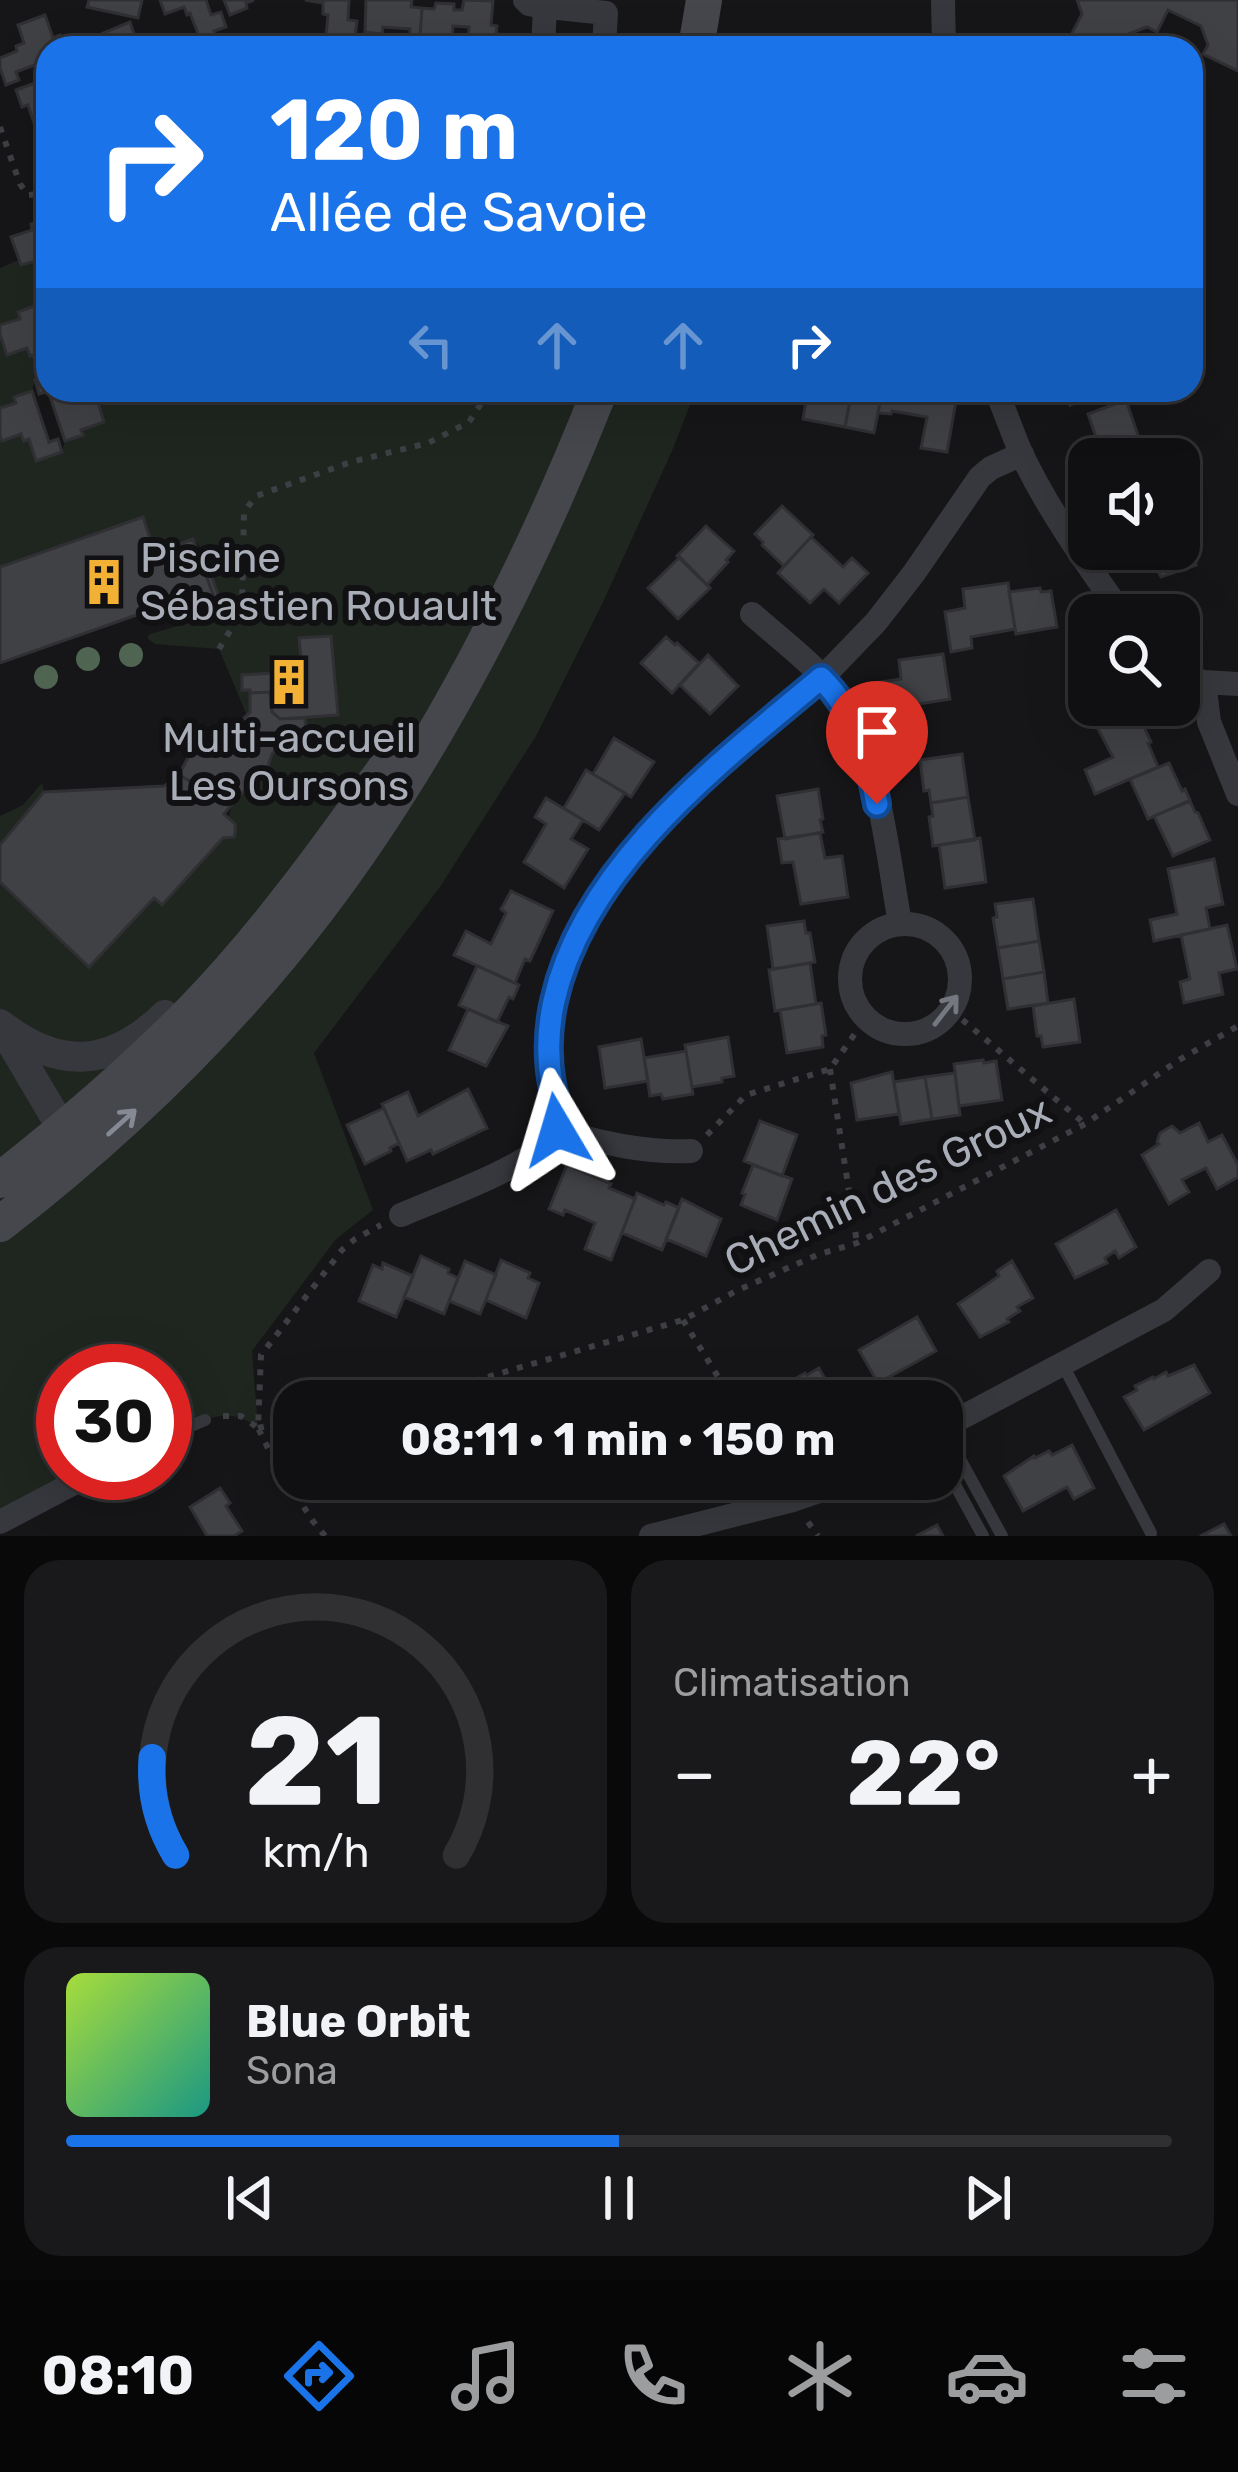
<!DOCTYPE html>
<html lang="fr">
<head>
<meta charset="utf-8">
<style>
  body { margin:0; font-family:Rubik,sans-serif; background:#19191b; color:#f1f3f6; height:100vh; display:flex; flex-direction:column; font-size:45px; white-space:nowrap }
  * { box-sizing:border-box; margin:0 }
  p { font-size:39px; color:#9c9d9f }
  .icon { flex:none; width:66px; height:66px; fill:none; stroke:currentColor; stroke-width:2; stroke-linecap:round; stroke-linejoin:round }
  .map { position:relative; height:1536px; overflow:hidden }
  .details { display:flex; flex-direction:column; gap:24px; padding:24px; background:#09090a; flex:1 }
  .details>* { flex:none }
  .banner { position:absolute; left:36px; top:36px; width:1167px; height:366px; border-radius:36px; box-shadow:0 12px 48px #0002,0 0 0 3px #303032; background:#1a73e8; color:#fff; overflow:hidden }
  .buttons { position:absolute; left:1068px; top:438px; display:grid; gap:24px }
  .buttons a { display:grid; place-items:center; width:132px; height:132px; border-radius:24px; background:#101012; box-shadow:0 12px 48px #0002,0 0 0 3px #303032; font-size:60px }
  .speed { position:absolute; left:36px; top:1344px; display:flex; gap:24px; font-size:60px; font-weight:700; text-align:center }
  .speed>* { display:grid; place-content:center; width:156px; height:156px; border-radius:50%; background:#101012; box-shadow:0 12px 48px #0002,0 0 0 3px #303032; line-height:1 }
  .speed .limit { border:18px solid #d22; background:#fff; color:#111 }
  .pin { position:absolute; display:grid; place-items:center; width:102px; height:102px; color:#fff; margin:-123px -51px; border-radius:50% 50% 50% 0; rotate:-45deg; box-shadow:0 0 12px #0007 }
  .pin .icon { rotate:45deg }
  .me { position:absolute; width:132px; margin:-66px; rotate:353deg; stroke-linejoin:round; filter:drop-shadow(0 0 9px #0008) }
  .turn { display:flex; align-items:center; gap:42px; height:252px; padding:0 36px; font-size:54px }
  .turn .icon { width:156px; height:156px; stroke-width:2.5 }
  .turn b { display:block; font-size:84px; line-height:102px }
  .lanes { display:flex; align-items:center; height:114px; padding:0 36px; background:#0003; justify-content:center; gap:60px; direction:ltr }
  .lanes .off { opacity:.35 }
  .big { font-size:90px; font-weight:700; line-height:1.1 }
  .details .widget { flex:1; display:flex; flex-direction:column; justify-content:center; gap:18px; min-width:0; padding:0 42px; border-radius:36px; background:#19191b }
  .details .dial { align-items:center; gap:0 }
  .dial svg { height:312px; overflow:visible; fill:none; stroke:#303032; stroke-width:7; stroke-linecap:round; text-anchor:middle }
  .dial text { fill:#f1f3f6; stroke:none }
  .song { display:flex; align-items:center; gap:36px }
  .cover { width:144px; height:144px; border-radius:18px; background:linear-gradient(135deg,hsl(80 70% 55%),hsl(170 70% 35%)) }
  .played { height:12px; border-radius:6px; background:linear-gradient(90deg,#1a73e8 50%,#303032 50%) }
  .keys { display:flex; justify-content:space-around; direction:ltr }
  .heat { display:flex; justify-content:space-between; align-items:center; font-size:66px; direction:ltr }
  .details .tiles { flex:1; display:grid; gap:24px; grid-template-columns:1fr 1fr }
  .widget:last-child { grid-column:span 2 }
  .trip { position:absolute; left:273px; top:1380px; width:690px; height:120px; border-radius:36px; background:#101012; box-shadow:0 12px 48px #0002,0 0 0 3px #303032; font-weight:700; line-height:120px; text-align:center }
  .menu { display:flex; height:192px; justify-content:space-around; align-items:center; background:#060607; color:#9c9d9f }
  .menu .icon { width:84px; height:84px }
  .menu .current { color:#1a73e8 }
  .menu b { font-size:54px; color:#f1f3f6 }
  .map>svg:first-child { display:block }
  .green { fill:#1e261f }
  .building { fill:#404145; stroke:#303034; stroke-width:3 }
  .lines { fill:none; stroke-linecap:round; stroke-linejoin:round }
  .path { stroke:#3d3f44; stroke-width:6; stroke-dasharray:6 9; stroke-linecap:butt }
  .service { stroke:#37383d; stroke-width:12 }
  .minor { stroke:#37383d; stroke-width:24 }
  .tertiary { stroke:#37383d; stroke-width:30 }
  .secondary { stroke:#45474d; stroke-width:36 }
  .tree { fill:#506452 }
  .oneway { stroke:#757881 }
  .oneway2 { stroke:#858993 }
  .route-casing { stroke:#114b97; stroke-width:30 }
  .route { stroke:#1a73e8; stroke-width:21 }
  .labels { text-anchor:middle; dominant-baseline:central; stroke-width:12; stroke-linejoin:round; paint-order:stroke }
  .poi-label { font-size:42px; fill:#a8adb8; stroke:#111113; text-anchor:start }
  .street-label { font-size:42px; fill:#a8adb8; stroke:#111113 }
</style>
</head>
<body>
<div class="map">
<svg width="1238" height="1536" viewBox="0 0 1238 1536">
  <rect width="100%" height="100%" fill="#161618"/>
  <path class="green" d="M19 260H39L41 266 45 265 48 274V292L41 295 37 305 18 312 20 319 0 325V268Z
    M0 334 27 348 30 355H33L41 378 35 380 32 391 15 397 16 403 0 408Z
    M67 390H260L265 403 291 393V390H371L400 394 401 390H696L672 451 604 600 536 736 440 887 314 1053 373 1210 336 1239 252 1351 258 1428C226 1402 197 1423 165 1437V1371H63V1473H93L0 1522V882L89 966 154 898 163 904 223 838 232 804 268 766 219 649 155 644 147 638 150 634 181 625 188 617 222 606 204 551 193 539 155 553 143 518 0 567V435L2 440 21 434 24 441 29 439 37 460 62 452 65 441 82 435 81 430 104 422 78 398 76 392 69 394Z
    M42 783 44 792 0 844V816L23 805Z"/>
  <path class="building" d="M89 0H142L138 18 87 7Z
    M160 0H206L211 15 221 12 226 27 214 31 220 48H189L186 40 199 36 190 13 187 15 184 7 165 14Z
    M224 0H254L246 3 247 8 230 15Z
    M305 0H349L348 20 357 21 355 38 326 36 328 15 323 14V3Z
    M366 0H412L411 7 422 8 420 37 410 36V29L383 27 382 34 365 32Z
    M464 0 493 1 491 25 497 26 496 34 512 35V48H468L469 27 453 26 452 48 426 47 427 37H420L422 8 434 9 436 3 454 4V10H462Z
    M1077 0H1238V71L1203 54 1208 45 1201 26 1168 10 1157 32 1147 27 1128 34 1122 45 1099 35 1093 48H1033L1039 46 1044 35 1066 45 1082 14Z
    M45 15 53 38 60 35 64 48H48V60L16 72 19 80 6 85 0 68V58L17 51 16 46 24 43 18 25Z
    M130 22 138 46 145 44 146 48H108L103 33Z
    M48 78V124L36 129 28 105 22 107 16 90Z
    M48 218V274L45 265 41 266 39 260 21 265 11 237 32 230 31 224Z
    M37 305 48 335V390H67L69 394 76 391 78 398 95 393 104 422 81 430 83 435 65 441 48 391 39 394 35 380 41 378 33 355 30 356 27 348 7 355 0 334V325L20 319 18 312Z
    M260 390H290L291 393 264 403Z
    M808 390H852L845 427 803 419Z
    M852 390 882 393 874 433 845 427Z
    M882 390H958L947 452 921 448 927 417 892 411 891 414 878 413Z
    M1064 390H1106L1107 391 1070 405Z
    M32 391 49 442 58 439 62 452 36 461 29 439 24 441 21 434 2 441 0 435V408L16 403 14 397Z
    M1126 400 1140 441 1106 454 1101 442 1098 443 1088 414Z
    M1132 444 1137 459H1093V458Z
    M782 506 813 535 784 566 762 545 763 542 755 534Z
    M143 517 155 553 193 539 214 597 204 601 206 608 189 614V606L151 619 148 611 0 663V567Z
    M1182 524 1196 565 1161 577 1156 567 1153 568 1146 549H1179V525Z
    M706 526 734 551 726 560 728 562 707 585 677 556Z
    M811 537 843 567 852 558 868 573 839 603 824 589 810 603 778 573Z
    M204 554 222 606 188 617V606L189 614 206 608 204 601 214 597 199 556Z
    M680 557 710 588 678 619 648 588Z
    M1008 583 1015 629 971 637 972 648 951 652 945 612 965 608 963 589Z
    M1040 588 1041 592 1051 591 1057 627 1016 634 1009 592Z
    M331 636 338 715 280 719 272 712 270 692 250 693V690H242V675L302 671 299 638Z
    M666 637 675 645 677 643 699 663 672 693 641 663Z
    M943 654 950 699 906 706 908 718 886 722 880 682 901 679 899 660Z
    M708 655 738 686 710 714 680 685Z
    M1089 668V705H1111L1084 717 1067 677Z
    M270 692 272 712 280 719 305 718 306 739 285 740 272 754 268 766 232 804 179 775 201 732 221 740 250 712V693Z
    M1111 705H1134L1151 742 1148 743 1158 767 1095 794 1085 770 1113 757 1090 714Z
    M614 738 654 762 631 797 593 774Z
    M962 754 968 797 931 803 929 790 924 791 920 760Z
    M1169 763 1182 791 1185 789 1190 800 1148 819 1130 779Z
    M586 770 625 793 599 830 564 808Z
    M179 775 232 804 224 814 235 824V834L234 837 223 838 162 905 154 898 89 967 0 882V845L44 792 164 786Z
    M818 789 823 819 820 820 823 832 785 839 777 796Z
    M968 797 975 840 933 846 929 817 933 816 931 803Z
    M546 798 583 820 571 839 588 849 564 888 524 862 546 824 535 817Z
    M1190 801 1195 812 1198 813 1210 840 1173 856 1154 816Z
    M820 833 825 858 842 856 848 897 801 904 793 862 782 863 778 839Z
    M980 838 986 882 945 888 939 845Z
    M1214 859 1223 904 1206 908 1210 929 1154 941 1150 920 1177 914 1168 869Z
    M511 891 553 911 530 961 525 959 515 983 454 955 466 931 491 944 506 913 501 909Z
    M1033 899 1039 941 998 948 993 918 997 917 995 904Z
    M804 921 806 933H810L815 962 773 969 767 926Z
    M1227 925 1237 969 1219 973 1223 994 1184 1003 1180 982 1190 979 1181 935Z
    M1039 941 1044 972 1003 979 998 948Z
    M810 963 816 1004 775 1011 769 970Z
    M477 966 519 985 513 999 509 997 497 1022 459 1005Z
    M1044 972 1048 1003 1008 1009 1003 979Z
    M1074 999 1080 1042 1043 1047 1041 1036H1037L1033 1006Z
    M821 1003 826 1035 822 1036 823 1047 787 1053 780 1010Z
    M468 1009 508 1026 486 1066 449 1050Z
    M728 1037 734 1076 722 1078V1082L692 1087 685 1045Z
    M641 1039 648 1081 605 1088 599 1047Z
    M686 1051 693 1094 663 1099 661 1094 650 1096 644 1058Z
    M983 1060 984 1063 996 1061 1002 1100 959 1106 954 1064Z
    M892 1072 899 1114 857 1120 851 1083Z
    M955 1073 960 1115 932 1119 925 1077Z
    M925 1077 932 1119 901 1124 894 1082Z
    M468 1089 487 1128 433 1154 431 1150 407 1161 382 1104 408 1092 418 1116Z
    M384 1108 399 1143 390 1148 391 1151 365 1164 347 1125Z
    M760 1121 797 1135 782 1176 744 1161Z
    M1199 1123 1208 1142 1222 1135 1238 1165V1177L1217 1189 1206 1168 1182 1180 1189 1192 1169 1204 1142 1155 1159 1144 1157 1142 1160 1133 1172 1126 1180 1133Z
    M567 1165 611 1184 609 1188 635 1199 611 1260 585 1249 595 1223 565 1210 563 1215 549 1209Z
    M753 1165 792 1179 777 1220 741 1205 745 1194 742 1193Z
    M637 1193 664 1205 666 1202 679 1208 662 1250 622 1233Z
    M682 1199 721 1219 706 1256 666 1239Z
    M1116 1210 1136 1247 1119 1258 1115 1251 1105 1258 1107 1263 1075 1278 1056 1244Z
    M421 1256 449 1269 448 1273 458 1278 444 1314 404 1297Z
    M501 1260 530 1273 528 1278 539 1283 526 1318 486 1300Z
    M465 1261 496 1275 480 1314 449 1301Z
    M1012 1261 1033 1298 1017 1307 1020 1311 1007 1319 1009 1322 980 1337 958 1304 999 1276 997 1271Z
    M383 1263 413 1276 396 1317 359 1301 373 1265 382 1269Z
    M917 1317 936 1351 878 1383 859 1350Z
    M1194 1365 1210 1393 1144 1430 1124 1397 1137 1390 1135 1386 1153 1377 1154 1379 1166 1372 1168 1376Z
    M819 1368 833 1393 822 1401H766L763 1397 805 1373 807 1375Z
    M1072 1445 1094 1488 1074 1499 1067 1487 1023 1511 1004 1476 1034 1456 1035 1458 1049 1451 1052 1455Z
    M386 1479H450L451 1482 422 1492 391 1498Z
    M515 1479H552L540 1483 544 1493 524 1500Z
    M220 1488 230 1503 226 1506 242 1531 234 1536H207L190 1507Z
    M1224 1524 1231 1536H1200Z
    M937 1525 943 1536H916Z"/>
  <g class="lines">
    <path class="path" d="M0 127 20 184 28 195 48 193
      M219 649 242 611 244 512 256 496 351 462 428 443 469 422 490 390
      M951 1010 1085 1124
      M830 1069 857 1243
      M707 1135 746 1095 830 1069 866 1018
      M683 1320 733 1401
      M386 1401 453 1387 683 1320 736 1291 817 1255 857 1243 1085 1124 1179 1060 1238 1026
      M223 1416H241L258 1428
      M258 1428 294 1420
      M808 1522 818 1536
      M325 1536 312 1520 273 1458 258 1428 261 1355 342 1250 355 1239 381 1225"/>
    <path class="service" d="M1063 1365 1151 1533
      M943 1428 1002 1536
      M165 1437 205 1420
      M942 1461 983 1536"/>
    <path class="minor" d="M525 0 529 4 539 6 606 13 604 48
      M943 0 944 48
      M543 48 545 7
      M996 390C1005 411 1012 432 1021 453 1048 510 1086 563 1123 615
      M752 614C781 640 817 666 840 698 878 751 888 858 900 923
      M1179 675 1204 682 1238 684
      M1204 682 1209 722 1238 794
      M850 979a55 55 0 1 1 110 0a55 55 0 1 1-110 0Z
      M557 1130 558 1111 548 1052 553 1006 563 967 598 901 628 860 689 792 822 678 876 622 914 573 980 477 991 468 1022 454
      M401 1215C437 1199 542 1163 557 1130 602 1143 644 1153 691 1151
      M942 1428 1164 1310 1209 1271
      M0 1522 93 1473
      M651 1536 793 1500 855 1479"/>
    <path class="tertiary" d="M0 1024C60 1071 111 1067 165 1015
      M5 1032 63 1130 67 1148"/>
    <path class="secondary" d="M696 48 704 0
      M0 1180C68 1127 132 1072 192 1011 269 932 333 841 397 752
      M0 1224C118 1133 226 1029 317 910 433 758 530 568 600 390"/>
  </g>
  <g class="tree">
    <circle cx="131" cy="655" r="12"/>
    <circle cx="88" cy="659" r="12"/>
    <circle cx="46" cy="677" r="12"/>
  </g>
  <defs><path id="oneway-shaft" d="M-6 0H5M1.5-3L5.5 0L1.5 3" fill="none" stroke-width="1.6" stroke-linecap="round" stroke-linejoin="round" transform="scale(3)"/></defs>
  <use class="oneway" href="#oneway-shaft" transform="translate(946 1010) rotate(-52)"/>
  <use class="oneway2" href="#oneway-shaft" transform="translate(122 1122) rotate(-42)"/>
  <g class="lines">
    <defs>
      <path id="route" d="M557 1130C560 1114 555 1100 552 1084 547 1057 548 1028 554 1001 584 865 720 763 821 678 857 714 868 756 877 804"/>
    </defs>
    <use href="#route" class="route-casing"/>
    <use href="#route" class="route"/>
  </g>
  <defs>
    <symbol id="building-bare" viewBox="-9 -9 18 18"><path d="M-4-6H4V6H1V3H-1V6H-4ZM-2.5-4.3h1.7v1.8h-1.7ZM.8-4.3h1.7v1.8H.8ZM-2.5-1h1.7V.8h-1.7ZM.8-1h1.7V.8H.8Z" fill="#f2b134" stroke="#111113" stroke-width="2.5" paint-order="stroke"/></symbol>
  </defs>
  <g fill-rule="evenodd">
    <use href="#building-bare" x="71" y="549" width="66" height="66"/>
    <use href="#building-bare" x="256" y="649" width="66" height="66"/>
  </g>
  <g class="labels">
    <g class="poi-label">
      <text x="140" y="558">Piscine<tspan x="140" dy="48">Sébastien Rouault</tspan></text>
      <text x="289" y="738" text-anchor="middle">Multi-accueil<tspan x="289" dy="48">Les Oursons</tspan></text>
    </g>
    <g class="street-label">
      <text transform="translate(888 1186) rotate(-26)">Chemin des Groux</text>
    </g>
  </g>
</svg>
<div class="buttons">
<a><svg class="icon" aria-label="sound" viewBox="0 0 24 24"><path d="M4 9h4l5-4v14l-5-4H4zM17 9q2 3 0 6"/></svg></a>
<a><svg class="icon" aria-label="search" viewBox="0 0 24 24"><circle cx="10" cy="10" r="6"/><path d="M15 15l6 6"/></svg></a>
</div>
<div class="speed"><div class="limit">30</div></div>
<div class="pin" style="left:877px;top:804px;background:#d93025"><svg class="icon" aria-label="arrive" viewBox="0 0 24 24"><path d="M6 21V4h12l-3 4 3 4H6"/></svg></div>
<svg class="me" style="left:557px;top:1130px" viewBox="-20 -20 40 40"><path d="M0-17L14 15 0 8-14 15z" fill="#1a73e8" stroke="#fff" stroke-width="4"/></svg>
<div class="trip">08:11 · 1 min · 150 m</div>
<div class="banner">
<div class="turn"><svg class="icon" aria-label="right" viewBox="0 0 24 24"><path d="M7 20v-9h11M14 6l5 5-5 5"/></svg><div><b>120 m</b>Allée de Savoie</div></div>
<div class="lanes"><svg class="icon off" aria-label="left" viewBox="0 0 24 24"><path d="M17 20v-9H6M10 6l-5 5 5 5"/></svg><svg class="icon off" aria-label="ahead" viewBox="0 0 24 24"><path d="M12 20V5M6 11l6-6 6 6"/></svg><svg class="icon off" aria-label="ahead" viewBox="0 0 24 24"><path d="M12 20V5M6 11l6-6 6 6"/></svg><svg class="icon" aria-label="right" viewBox="0 0 24 24"><path d="M7 20v-9h11M14 6l5 5-5 5"/></svg></div>
</div>
</div>
<section class="details">
<div class="tiles">
<div class="widget dial"><svg viewBox="0 0 100 80">
<path d="M14 69A42 42 0 1 1 86 69"/>
<path d="M14 69A42 42 0 0 1 8 44" stroke="#1a73e8"/>
<text x="50" y="56" font-size="32" font-weight="700">21</text>
<text x="50" y="72" font-size="11">km/h</text>
</svg></div>
<div class="widget"><p>Climatisation</p>
<div class="heat"><a>−</a><b class="big">22°</b><a>+</a></div>
</div>
<div class="widget">
<div class="song"><i class="cover"></i><div><b>Blue Orbit</b><p>Sona</p></div></div>
<div class="played"></div>
<div class="keys"><svg class="icon" aria-label="previous" viewBox="0 0 24 24"><path d="M18 5L8 12l10 7zM5 5v14"/></svg><svg class="icon" aria-label="pause" viewBox="0 0 24 24"><path d="M8 5v14M16 5v14"/></svg><svg class="icon" aria-label="next" viewBox="0 0 24 24"><path d="M6 5l10 7-10 7zM19 5v14"/></svg></div>
</div>
</div>
</section>
<nav class="menu">
<b>08:10</b>
<svg class="icon current" aria-label="directions" viewBox="0 0 24 24"><path d="M12 3l9 9-9 9-9-9zM9 14v-3h6M13 9l2 2-2 2"/></svg>
<svg class="icon" aria-label="music" viewBox="0 0 24 24"><path d="M9 18V5l10-2v13"/><circle cx="6" cy="18" r="3"/><circle cx="16" cy="16" r="3"/></svg>
<svg class="icon" aria-label="phone" viewBox="0 0 24 24"><path d="M5 4h4l2 5-3 2q2 4 5 5l2-3 5 2v4C11 20 4 13 5 4z"/></svg>
<svg class="icon" aria-label="climate" viewBox="0 0 24 24"><path d="M12 3v18M4 7l16 10M4 17L20 7"/></svg>
<svg class="icon" aria-label="car" viewBox="0 0 24 24"><path d="M5 17H2v-5l4-1 3-4h7l3 4 3 1v5h-3M9 17h6M6 11h13"/><circle cx="7" cy="17" r="2"/><circle cx="17" cy="17" r="2"/></svg>
<svg class="icon" aria-label="filters" viewBox="0 0 24 24"><path d="M4 7h16M4 17h16"/><circle cx="9" cy="7" r="2"/><circle cx="15" cy="17" r="2"/></svg>
</nav>
</body>
</html>
